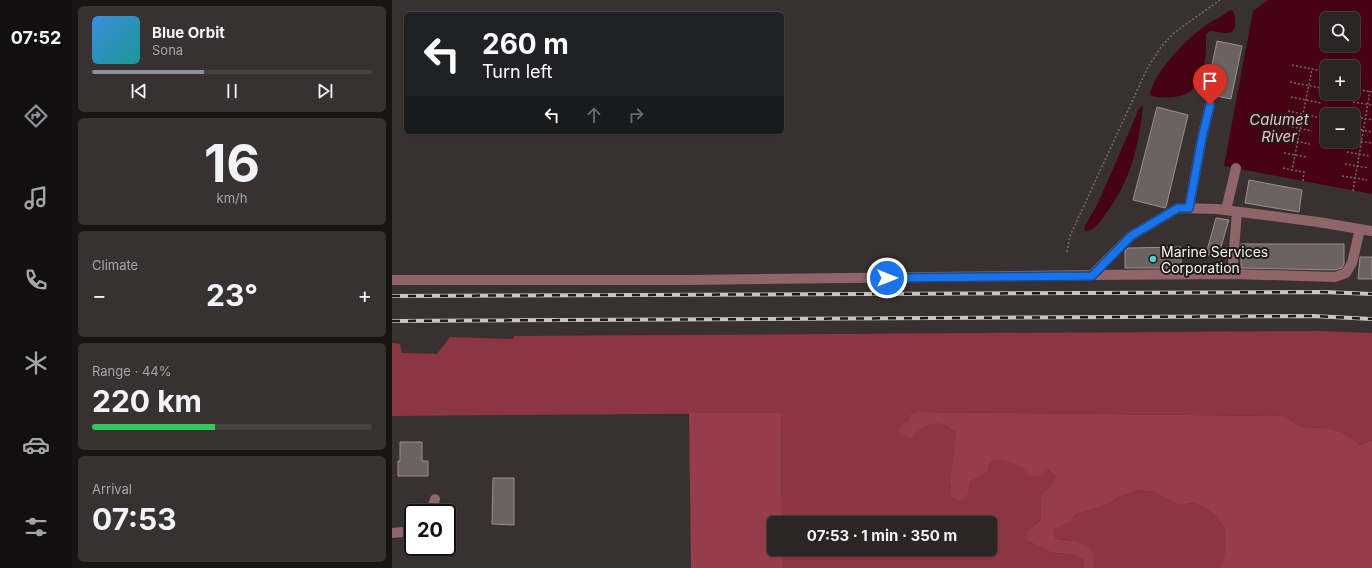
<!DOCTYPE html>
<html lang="en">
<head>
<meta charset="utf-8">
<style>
  body { margin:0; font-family:Inter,sans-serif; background:#373132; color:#f1f3f6; height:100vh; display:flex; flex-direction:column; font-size:15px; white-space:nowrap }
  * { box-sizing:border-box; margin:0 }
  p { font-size:13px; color:#a6a5a7 }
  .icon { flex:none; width:22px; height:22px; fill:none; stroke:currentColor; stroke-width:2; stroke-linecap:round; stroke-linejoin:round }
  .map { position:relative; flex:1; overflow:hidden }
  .side { display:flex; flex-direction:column; gap:6px; padding:6px; background:#181414; width:320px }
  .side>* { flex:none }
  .banner { position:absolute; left:12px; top:12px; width:380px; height:122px; border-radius:6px; box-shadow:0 1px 3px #0004,0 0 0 1px #474242; background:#202124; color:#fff; overflow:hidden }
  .tools { position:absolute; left:928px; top:12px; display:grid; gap:8px }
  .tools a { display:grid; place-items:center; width:40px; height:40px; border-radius:6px; background:#2b2525; box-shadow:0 1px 3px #0004,0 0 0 1px #474242; font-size:20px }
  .speed { position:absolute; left:12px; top:504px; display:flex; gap:8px; font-size:20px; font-weight:700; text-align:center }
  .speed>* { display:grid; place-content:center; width:52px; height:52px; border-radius:50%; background:#2b2525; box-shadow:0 1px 3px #0004,0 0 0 1px #474242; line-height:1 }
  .speed .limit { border:2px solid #111; border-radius:6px; background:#fff; color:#111 }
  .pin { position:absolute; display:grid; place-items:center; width:34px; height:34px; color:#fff; margin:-41px -17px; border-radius:50% 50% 50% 0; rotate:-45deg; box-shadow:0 0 4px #0007 }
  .pin .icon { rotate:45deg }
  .me { position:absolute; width:44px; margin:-22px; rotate:90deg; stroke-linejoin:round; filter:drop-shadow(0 0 3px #0008) }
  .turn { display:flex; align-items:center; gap:14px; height:84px; padding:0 12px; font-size:18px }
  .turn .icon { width:52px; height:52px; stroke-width:2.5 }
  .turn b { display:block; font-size:28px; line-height:34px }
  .lanes { display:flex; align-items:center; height:38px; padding:0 12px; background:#0003; justify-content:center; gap:20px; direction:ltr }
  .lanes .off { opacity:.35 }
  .big { font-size:30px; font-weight:700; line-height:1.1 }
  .side .widget { flex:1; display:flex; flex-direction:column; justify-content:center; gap:6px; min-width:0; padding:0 14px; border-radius:6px; background:#373132 }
  .side .dial { align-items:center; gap:0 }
  .dial b { font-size:52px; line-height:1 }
  .song { display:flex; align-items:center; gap:12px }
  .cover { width:48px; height:48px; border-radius:6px; background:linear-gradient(135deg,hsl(210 70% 55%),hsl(180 70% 35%)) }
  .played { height:4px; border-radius:2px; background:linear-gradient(90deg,#8c9099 40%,#474242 40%) }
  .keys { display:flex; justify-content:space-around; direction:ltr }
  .heat { display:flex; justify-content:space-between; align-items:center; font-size:22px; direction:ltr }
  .charge { height:6px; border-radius:3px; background:linear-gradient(90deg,#34c759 44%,#474242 0) }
  .trip { position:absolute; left:375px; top:516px; width:230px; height:40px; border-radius:6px; background:#2b2525; box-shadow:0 1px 3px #0004,0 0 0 1px #474242; font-weight:700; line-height:40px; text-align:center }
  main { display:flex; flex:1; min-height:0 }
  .tabs { display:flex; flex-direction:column; width:72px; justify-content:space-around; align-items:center; background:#110f0f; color:#a6a5a7 }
  .tabs .icon { width:28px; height:28px }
  .tabs .on { color:#8c9099 }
  .tabs b { font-size:18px; color:#f1f3f6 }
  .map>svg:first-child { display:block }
  .green { fill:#8d3542 }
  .forest { fill:#973c4a }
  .water { fill:#470214; fill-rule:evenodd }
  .building { fill:#6c6262; stroke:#998e8e }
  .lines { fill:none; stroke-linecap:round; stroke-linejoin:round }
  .path { stroke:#736b6b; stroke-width:1.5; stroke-dasharray:2 2; stroke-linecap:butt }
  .minor { stroke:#906569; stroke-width:10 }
  .rail-casing { stroke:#ccc5c5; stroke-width:4 }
  .rail { stroke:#1e1a1a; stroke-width:2.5; stroke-dasharray:8; stroke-linecap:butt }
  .route-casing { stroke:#114b97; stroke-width:10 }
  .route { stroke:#1a73e8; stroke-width:7 }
  .poi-dot { fill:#53cdcb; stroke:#1e1a1a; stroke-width:1.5 }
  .labels { text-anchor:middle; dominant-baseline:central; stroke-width:4; stroke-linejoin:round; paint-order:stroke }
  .poi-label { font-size:14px; fill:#f9f3f3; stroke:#1e1a1a; text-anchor:start }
  .water-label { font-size:15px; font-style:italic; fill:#f2bec1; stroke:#1e1a1a }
</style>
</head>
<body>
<main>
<nav class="tabs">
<b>07:52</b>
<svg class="icon on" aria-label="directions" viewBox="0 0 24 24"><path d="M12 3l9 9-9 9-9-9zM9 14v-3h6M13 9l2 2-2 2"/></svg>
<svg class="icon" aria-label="music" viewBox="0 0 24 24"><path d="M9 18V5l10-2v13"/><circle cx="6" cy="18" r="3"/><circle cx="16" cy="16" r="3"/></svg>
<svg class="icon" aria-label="phone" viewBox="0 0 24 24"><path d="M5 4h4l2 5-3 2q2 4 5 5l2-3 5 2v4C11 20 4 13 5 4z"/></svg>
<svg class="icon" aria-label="climate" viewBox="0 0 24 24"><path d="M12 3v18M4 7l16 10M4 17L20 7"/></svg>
<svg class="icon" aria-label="car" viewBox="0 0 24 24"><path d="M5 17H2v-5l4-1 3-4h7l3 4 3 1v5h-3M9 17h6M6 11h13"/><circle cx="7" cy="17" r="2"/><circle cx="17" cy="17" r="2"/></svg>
<svg class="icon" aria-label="filters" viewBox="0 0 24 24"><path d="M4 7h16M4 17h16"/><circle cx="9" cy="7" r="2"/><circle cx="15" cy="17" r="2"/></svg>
</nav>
<section class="side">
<div class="widget">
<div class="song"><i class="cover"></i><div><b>Blue Orbit</b><p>Sona</p></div></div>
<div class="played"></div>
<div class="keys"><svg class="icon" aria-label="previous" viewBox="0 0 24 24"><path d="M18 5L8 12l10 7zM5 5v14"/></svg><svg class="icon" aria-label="pause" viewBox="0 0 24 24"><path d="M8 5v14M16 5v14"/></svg><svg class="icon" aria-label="next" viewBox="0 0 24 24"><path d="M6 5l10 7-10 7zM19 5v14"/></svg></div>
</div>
<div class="widget dial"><b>16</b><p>km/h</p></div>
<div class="widget"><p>Climate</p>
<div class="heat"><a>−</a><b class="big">23°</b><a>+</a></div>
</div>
<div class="widget"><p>Range · 44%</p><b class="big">220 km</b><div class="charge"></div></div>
<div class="widget"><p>Arrival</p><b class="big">07:53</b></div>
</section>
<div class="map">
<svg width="980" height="568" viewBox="0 0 980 568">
  <rect width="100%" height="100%" fill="#393131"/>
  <path class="green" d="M927 331 980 333V440L968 445 932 428 909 427 891 416 526 412 517 415 516 421 510 424 520 438C527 430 537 422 549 424 553 425 559 429 563 432L564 444 558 489 576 494 578 482 596 472 598 463 604 458 622 462 634 469 655 468 664 477 658 487 648 495 649 519 642 525 636 541 658 552 682 555 692 559V568H390V549H598V523H390L389 413 0 416V343L8 344 10 353 45 354 58 337 121 339 122 336Z
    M748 490 762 492 787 505 801 503 815 509 826 518 834 532V550L829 568H702L701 555 678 540 664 539 661 530 677 522 684 514 712 506 727 497Z"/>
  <path class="forest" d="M525 412 891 416 909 427 932 428 948 432 968 445 980 440V568H828L834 550V532L826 518 815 509 801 503 787 505 762 492 748 490 727 497 712 506 684 514 677 522 661 530 664 539C677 540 695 541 701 555 702 558 702 564 702 568H692V559L682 555 658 552 636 541 635 532 649 519 648 495 658 487 664 477 655 468 648 475 638 477C630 463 619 462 604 459L598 463 596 472 578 482 576 494 568 501 560 497C555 479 565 453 563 432 559 429 553 425 549 424 537 422 527 430 520 438L510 435 506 430 510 424 516 421 517 415Z
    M297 413H389L390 523H382V549H390V568H299Z"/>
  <path class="water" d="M876 0H980V194L832 166 861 11ZM935 19H961V45H935ZM935 67H961V93H935ZM935 115H961V141H935Z
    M838 10 841 11C843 15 843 19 843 23 844 39 827 31 818 31L814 34C814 60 815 93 782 97 773 98 767 98 758 95 761 73 794 40 811 27 820 21 830 17 838 10Z
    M751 105C747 147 738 183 712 216 708 222 702 231 694 231L692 228 706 203 747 109Z"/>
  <path class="building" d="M825 41 850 46 839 99 814 94Z
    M765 107 796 115 774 207 773 208 741 200Z
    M857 180 910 190 907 212 853 203Z
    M824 218 837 220 826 257 814 254Z
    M849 244H952V264L950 268 942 270 849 268Z
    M789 247V268H733V251L736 248Z
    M968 257H980V279H966Z
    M8 442H30V461H36V476H6V461H8Z
    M101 478H122V525L100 524Z"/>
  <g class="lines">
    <path class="path" d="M900 65 935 72
      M898 82 934 89
      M963 89 980 92
      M899 97 929 103
      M961 102 980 105
      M896 111 925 117
      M961 116 980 120
      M896 126 920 131
      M961 128 980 132
      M893 139 918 144
      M961 140 980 143
      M955 152 978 156
      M892 153 915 157
      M953 164 977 168
      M891 168 900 170
      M950 176 975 180
      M911 181 912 172 900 170 920 69
      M961 191 978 91
      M675 252 678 236 755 69 769 47 783 32 828 0"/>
    <path class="minor" d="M797 208 810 138 818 105
      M834 210 844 168
      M840 274 943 277 954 273 960 263 968 229
      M700 275 840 274 845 212
      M0 280H295L700 275 739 236 786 208 825 209 926 222 980 231
      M39 513 43 499
      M0 533 21 531"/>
    <defs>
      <path id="rail" d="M0 296 931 292 980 294
        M0 321 921 316 980 319"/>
    </defs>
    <use href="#rail" class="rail-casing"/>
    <use href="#rail" class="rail"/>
  </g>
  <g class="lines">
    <defs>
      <path id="route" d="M495 278 700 276 739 236 786 208H797L810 138 818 105"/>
    </defs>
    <use href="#route" class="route-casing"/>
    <use href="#route" class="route"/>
  </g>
  <circle class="poi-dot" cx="761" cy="259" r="4"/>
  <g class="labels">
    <g class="poi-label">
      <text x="769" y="251">Marine Services<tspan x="769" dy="16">Corporation</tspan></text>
    </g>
    <g class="water-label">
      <text x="887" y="119">Calumet<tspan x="887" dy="17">River</tspan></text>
    </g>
  </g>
</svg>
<div class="tools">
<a><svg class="icon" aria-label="search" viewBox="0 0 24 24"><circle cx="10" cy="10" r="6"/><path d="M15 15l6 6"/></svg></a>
<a>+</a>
<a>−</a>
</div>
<div class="speed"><div class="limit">20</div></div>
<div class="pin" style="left:818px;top:105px;background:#d93025"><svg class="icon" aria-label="arrive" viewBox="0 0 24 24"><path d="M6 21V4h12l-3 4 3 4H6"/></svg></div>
<svg class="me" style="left:495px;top:278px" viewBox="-20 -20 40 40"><circle r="17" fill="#1a73e8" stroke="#fff" stroke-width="3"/><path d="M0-11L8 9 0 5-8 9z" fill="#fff"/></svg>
<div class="trip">07:53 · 1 min · 350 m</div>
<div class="banner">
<div class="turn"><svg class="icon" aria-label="left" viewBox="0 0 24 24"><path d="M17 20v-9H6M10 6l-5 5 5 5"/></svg><div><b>260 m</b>Turn left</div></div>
<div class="lanes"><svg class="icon" aria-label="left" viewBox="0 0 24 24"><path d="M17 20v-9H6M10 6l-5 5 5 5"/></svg><svg class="icon off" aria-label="ahead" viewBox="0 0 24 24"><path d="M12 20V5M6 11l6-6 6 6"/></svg><svg class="icon off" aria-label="right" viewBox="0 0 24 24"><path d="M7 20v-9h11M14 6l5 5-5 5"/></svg></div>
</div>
</div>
</main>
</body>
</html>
